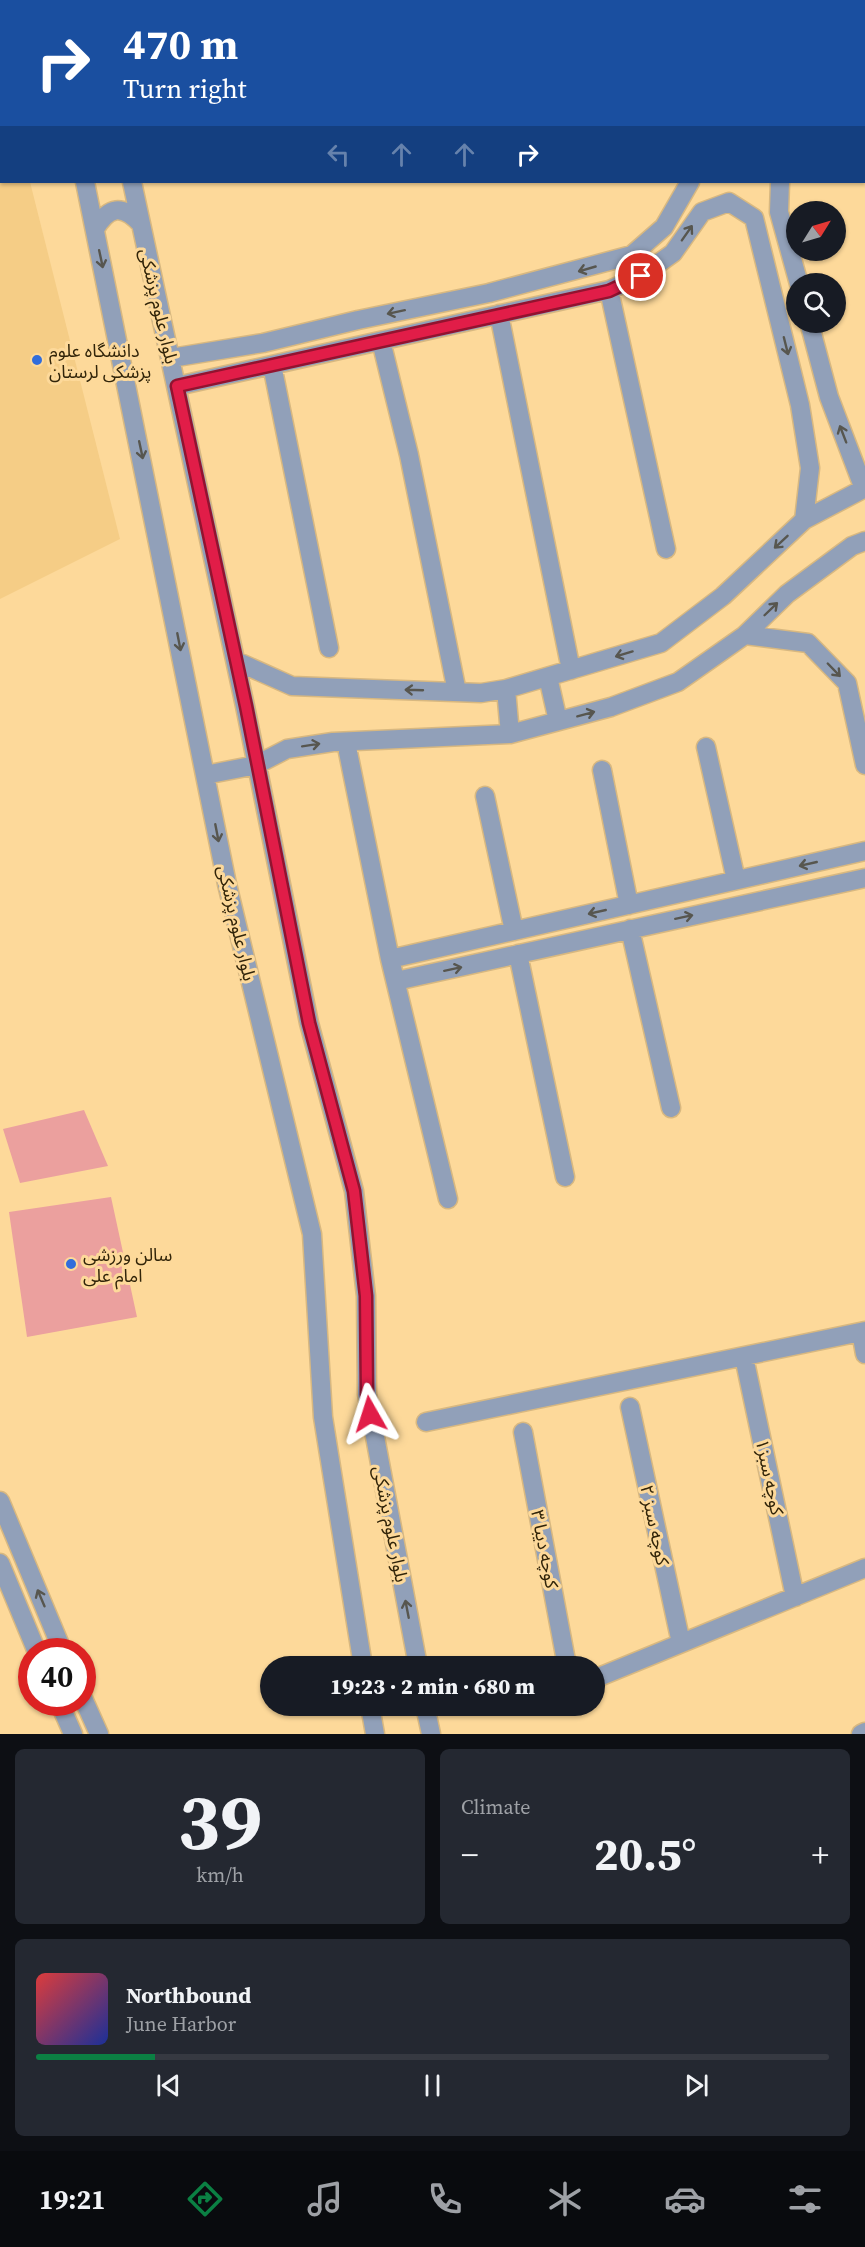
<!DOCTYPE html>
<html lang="en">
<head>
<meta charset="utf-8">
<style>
  body { margin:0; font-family:"Source Serif 4","Noto Sans Arabic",serif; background:#242831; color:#f1f3f6; height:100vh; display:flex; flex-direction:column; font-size:22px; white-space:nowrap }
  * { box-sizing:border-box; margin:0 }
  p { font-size:20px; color:#9ea1a6 }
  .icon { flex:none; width:33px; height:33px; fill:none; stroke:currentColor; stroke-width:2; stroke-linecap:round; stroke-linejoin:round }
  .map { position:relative; height:1734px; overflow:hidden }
  .details { display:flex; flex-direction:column; gap:15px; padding:15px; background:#0d0f14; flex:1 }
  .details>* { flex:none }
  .guide { position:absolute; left:0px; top:0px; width:866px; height:183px; box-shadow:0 2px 4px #0004; background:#1a4fa0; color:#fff; overflow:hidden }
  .needle { width:39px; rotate:53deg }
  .fabs { position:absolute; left:786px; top:201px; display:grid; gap:12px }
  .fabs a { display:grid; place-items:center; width:60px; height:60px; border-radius:50%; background:#171b24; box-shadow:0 2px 4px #0004; font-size:30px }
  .speed { position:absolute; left:18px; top:1638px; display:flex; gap:12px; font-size:30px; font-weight:700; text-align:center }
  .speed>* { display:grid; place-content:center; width:78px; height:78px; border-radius:50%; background:#171b24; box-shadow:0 2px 4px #0004; line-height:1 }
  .speed .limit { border:9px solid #d22; background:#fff; color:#111 }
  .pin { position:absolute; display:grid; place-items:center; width:51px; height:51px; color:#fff; margin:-26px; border:3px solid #fff; border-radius:50%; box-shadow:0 2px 6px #0007 }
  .me { position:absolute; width:66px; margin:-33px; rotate:354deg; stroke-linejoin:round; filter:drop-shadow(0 0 4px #0008) }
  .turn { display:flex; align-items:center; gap:21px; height:126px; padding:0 24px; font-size:27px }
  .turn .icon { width:78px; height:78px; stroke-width:2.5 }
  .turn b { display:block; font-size:42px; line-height:51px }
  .lanes { display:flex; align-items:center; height:57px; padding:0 24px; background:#0003; justify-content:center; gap:30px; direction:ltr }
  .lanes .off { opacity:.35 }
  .big { font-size:45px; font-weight:800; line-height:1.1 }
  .details .widget { flex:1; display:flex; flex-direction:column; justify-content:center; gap:9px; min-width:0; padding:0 21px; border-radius:9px; background:#242831 }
  .details .dial { align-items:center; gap:0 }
  .dial b { font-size:78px; line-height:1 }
  .song { display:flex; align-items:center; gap:18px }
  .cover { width:72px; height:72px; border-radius:9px; background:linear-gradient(135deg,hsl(0 70% 55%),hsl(230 70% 35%)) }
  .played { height:6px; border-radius:3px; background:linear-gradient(90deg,#0b8043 15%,#363941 15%) }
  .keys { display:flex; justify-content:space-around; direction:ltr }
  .heat { display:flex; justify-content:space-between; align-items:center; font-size:33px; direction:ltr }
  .details .tiles { flex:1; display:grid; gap:15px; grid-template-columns:1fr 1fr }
  .widget:last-child { grid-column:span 2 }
  .trip { position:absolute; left:260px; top:1656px; width:345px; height:60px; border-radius:30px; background:#171b24; box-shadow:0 2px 4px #0004; font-weight:800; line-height:60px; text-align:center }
  .tab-bar { display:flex; height:96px; justify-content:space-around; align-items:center; background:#090b0e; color:#9ea1a6 }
  .tab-bar .icon { width:42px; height:42px }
  .tab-bar .selected { color:#0b8043 }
  .tab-bar b { font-size:27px; color:#f1f3f6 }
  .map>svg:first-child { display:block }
  .built { fill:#f5cd86 }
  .green { fill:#eba09e }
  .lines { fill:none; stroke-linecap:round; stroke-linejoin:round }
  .minor-casing { stroke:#d8b880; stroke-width:21 }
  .minor { stroke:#91a0b9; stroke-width:18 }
  .oneway { stroke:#57564f }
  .route-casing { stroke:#92132f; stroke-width:15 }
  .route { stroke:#e11d48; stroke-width:10 }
  .poi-dot { fill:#316ddb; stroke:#fdd99a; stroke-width:2 }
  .labels { text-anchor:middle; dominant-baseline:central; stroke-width:6; stroke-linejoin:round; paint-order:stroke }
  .street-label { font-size:18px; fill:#312409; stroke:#fdd99a }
  .poi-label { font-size:18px; fill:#312409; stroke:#fdd99a; text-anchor:start }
</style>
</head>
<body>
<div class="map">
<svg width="865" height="1734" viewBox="0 0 865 1734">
  <rect width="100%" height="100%" fill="#fdd99a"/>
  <path class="built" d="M0 65 2 182H30L120 539 0 599Z"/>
  <path class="green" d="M84 1110 108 1166 20 1183 3 1129Z
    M111 1197 137 1317 27 1337 9 1212Z"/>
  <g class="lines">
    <defs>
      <path id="minor" d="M47 0 48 2
        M93 0 94 2
        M0 73 2 72
        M864 84H865
        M864 118H865
        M85 182 227 884 312 1234 323 1417 363 1666
        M132 182 245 706 309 1023 354 1191 366 1296 367 1394 418 1666
        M780 182 779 212 799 284
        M95 229C109 206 122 204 141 224
        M609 290 666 549
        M499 314 571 670
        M809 322 829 397 864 489
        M381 341 409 455 457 692
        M171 358 263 343 358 320 489 293 632 255 664 227 690 182
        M272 365 329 648
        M177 386 609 290 641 276 673 253 702 212 729 202 754 218 800 405 810 468 804 520
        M745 635 808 643 847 683 865 765
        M236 661 292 686 481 693 506 689 661 643 723 596 804 520 865 488
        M548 677 558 721
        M506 689 510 734
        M706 747 736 880
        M348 752 390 959
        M602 770 629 905
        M205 775 256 765 287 749 333 742 510 734 611 707 678 682 745 635 787 594 852 546 865 541
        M485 796 514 931
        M630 929 671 1108
        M518 954 565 1177
        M396 981 865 878
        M448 1199 390 959 865 851
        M861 1332 865 1354
        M744 1357 795 1597
        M630 1407 681 1643
        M426 1422 865 1331
        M523 1432 567 1666
        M0 1501 63 1652
        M0 1563 37 1652
        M594 1679 865 1568
        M82 1696 99 1734
        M59 1702 73 1734
        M370 1706 375 1734
        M425 1706 431 1734
        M861 1734 865 1732"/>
    </defs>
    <use href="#minor" class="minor-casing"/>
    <use href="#minor" class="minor"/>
  </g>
  <defs><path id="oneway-shaft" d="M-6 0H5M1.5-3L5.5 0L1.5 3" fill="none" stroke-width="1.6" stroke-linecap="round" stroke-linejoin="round" transform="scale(1.5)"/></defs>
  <g class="oneway">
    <use href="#oneway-shaft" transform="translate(687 233) rotate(-55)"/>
    <use href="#oneway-shaft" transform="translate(101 259) rotate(78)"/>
    <use href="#oneway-shaft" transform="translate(587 269) rotate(164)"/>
    <use href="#oneway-shaft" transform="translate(396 312) rotate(168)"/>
    <use href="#oneway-shaft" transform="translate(786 346) rotate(76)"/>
    <use href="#oneway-shaft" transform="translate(843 434) rotate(-111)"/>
    <use href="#oneway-shaft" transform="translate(141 450) rotate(78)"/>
    <use href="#oneway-shaft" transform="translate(781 542) rotate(137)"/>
    <use href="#oneway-shaft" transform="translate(771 609) rotate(-44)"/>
    <use href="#oneway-shaft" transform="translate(179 642) rotate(79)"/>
    <use href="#oneway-shaft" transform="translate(624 654) rotate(163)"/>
    <use href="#oneway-shaft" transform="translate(834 670) rotate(46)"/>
    <use href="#oneway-shaft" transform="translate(414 690) rotate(-178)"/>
    <use href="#oneway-shaft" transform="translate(586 714) rotate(-15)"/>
    <use href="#oneway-shaft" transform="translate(311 745) rotate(-9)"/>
    <use href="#oneway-shaft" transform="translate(217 833) rotate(79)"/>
    <use href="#oneway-shaft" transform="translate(808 864) rotate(167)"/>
    <use href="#oneway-shaft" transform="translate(597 912) rotate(167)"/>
    <use href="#oneway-shaft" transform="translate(684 917) rotate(-12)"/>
    <use href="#oneway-shaft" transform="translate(453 969) rotate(-12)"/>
    <use href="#oneway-shaft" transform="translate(41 1598) rotate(-113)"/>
    <use href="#oneway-shaft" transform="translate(407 1609) rotate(-101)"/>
  </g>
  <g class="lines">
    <defs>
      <path id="route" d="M370 1414 367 1394 366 1296 354 1191 309 1023 246 706 177 386 609 291 641 276"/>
    </defs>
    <use href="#route" class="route-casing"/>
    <use href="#route" class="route"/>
  </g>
  <g class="poi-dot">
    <circle cx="37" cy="360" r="6"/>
    <circle cx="71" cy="1264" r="6"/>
  </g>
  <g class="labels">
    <g class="street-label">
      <text transform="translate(159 306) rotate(77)">بلوار علوم پزشکی</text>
      <text transform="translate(237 923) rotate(77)">بلوار علوم پزشکی</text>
      <text transform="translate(770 1477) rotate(78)">کوچه سبز۱</text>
      <text transform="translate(391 1524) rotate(79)">بلوار علوم پزشکی</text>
      <text transform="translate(655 1525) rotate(78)">کوچه سبز ۲</text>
      <text transform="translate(545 1549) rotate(79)">کوچه دیبا ۳</text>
    </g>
    <g class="poi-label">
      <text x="49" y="350">دانشگاه علوم<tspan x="49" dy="21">پزشکی لرستان</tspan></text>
      <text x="83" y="1254">سالن ورزشی<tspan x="83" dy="21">امام علی</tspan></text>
    </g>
  </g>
</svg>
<div class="fabs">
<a><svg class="needle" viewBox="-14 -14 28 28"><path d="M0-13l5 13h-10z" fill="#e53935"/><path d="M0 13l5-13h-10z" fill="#9ea1a6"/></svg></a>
<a><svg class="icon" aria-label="search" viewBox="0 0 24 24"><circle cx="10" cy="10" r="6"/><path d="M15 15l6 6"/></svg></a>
</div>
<div class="speed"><div class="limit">40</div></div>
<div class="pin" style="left:641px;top:276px;background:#d93025"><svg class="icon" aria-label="arrive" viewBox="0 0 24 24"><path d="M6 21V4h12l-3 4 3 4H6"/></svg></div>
<svg class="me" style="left:370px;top:1414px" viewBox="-20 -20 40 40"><path d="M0-17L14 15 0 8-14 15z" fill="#e11d48" stroke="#fff" stroke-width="4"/></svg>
<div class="trip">19:23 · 2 min · 680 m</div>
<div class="guide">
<div class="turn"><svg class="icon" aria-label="right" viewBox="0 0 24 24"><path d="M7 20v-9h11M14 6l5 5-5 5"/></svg><div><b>470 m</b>Turn right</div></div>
<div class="lanes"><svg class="icon off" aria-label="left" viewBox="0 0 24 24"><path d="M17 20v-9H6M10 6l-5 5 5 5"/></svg><svg class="icon off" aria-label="ahead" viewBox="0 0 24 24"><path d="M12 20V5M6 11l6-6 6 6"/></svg><svg class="icon off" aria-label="ahead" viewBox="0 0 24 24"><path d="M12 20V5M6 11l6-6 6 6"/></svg><svg class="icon" aria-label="right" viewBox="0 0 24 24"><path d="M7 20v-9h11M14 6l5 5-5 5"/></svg></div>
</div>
</div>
<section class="details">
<div class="tiles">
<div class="widget dial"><b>39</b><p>km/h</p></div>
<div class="widget"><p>Climate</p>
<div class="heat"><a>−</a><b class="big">20.5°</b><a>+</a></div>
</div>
<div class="widget">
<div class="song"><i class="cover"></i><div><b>Northbound</b><p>June Harbor</p></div></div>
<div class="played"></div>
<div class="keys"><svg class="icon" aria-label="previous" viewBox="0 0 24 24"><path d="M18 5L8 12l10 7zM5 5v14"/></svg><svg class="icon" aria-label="pause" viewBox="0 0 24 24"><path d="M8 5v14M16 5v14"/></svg><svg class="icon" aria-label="next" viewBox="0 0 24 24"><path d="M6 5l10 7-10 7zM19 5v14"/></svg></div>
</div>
</div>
</section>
<nav class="tab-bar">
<b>19:21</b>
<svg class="icon selected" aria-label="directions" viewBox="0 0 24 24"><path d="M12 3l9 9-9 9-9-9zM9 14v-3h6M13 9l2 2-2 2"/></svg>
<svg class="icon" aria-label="music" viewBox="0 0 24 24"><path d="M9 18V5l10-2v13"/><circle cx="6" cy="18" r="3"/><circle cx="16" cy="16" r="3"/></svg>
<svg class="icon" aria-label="phone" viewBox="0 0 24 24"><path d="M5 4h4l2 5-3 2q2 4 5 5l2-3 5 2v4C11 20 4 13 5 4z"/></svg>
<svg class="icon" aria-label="climate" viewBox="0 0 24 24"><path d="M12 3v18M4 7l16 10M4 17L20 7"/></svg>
<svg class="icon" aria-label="car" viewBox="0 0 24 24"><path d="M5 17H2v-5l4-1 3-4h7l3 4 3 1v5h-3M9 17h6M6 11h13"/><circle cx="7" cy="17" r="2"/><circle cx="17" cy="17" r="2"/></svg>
<svg class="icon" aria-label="filters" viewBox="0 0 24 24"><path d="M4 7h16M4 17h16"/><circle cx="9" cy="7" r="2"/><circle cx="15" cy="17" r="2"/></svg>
</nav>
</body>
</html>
